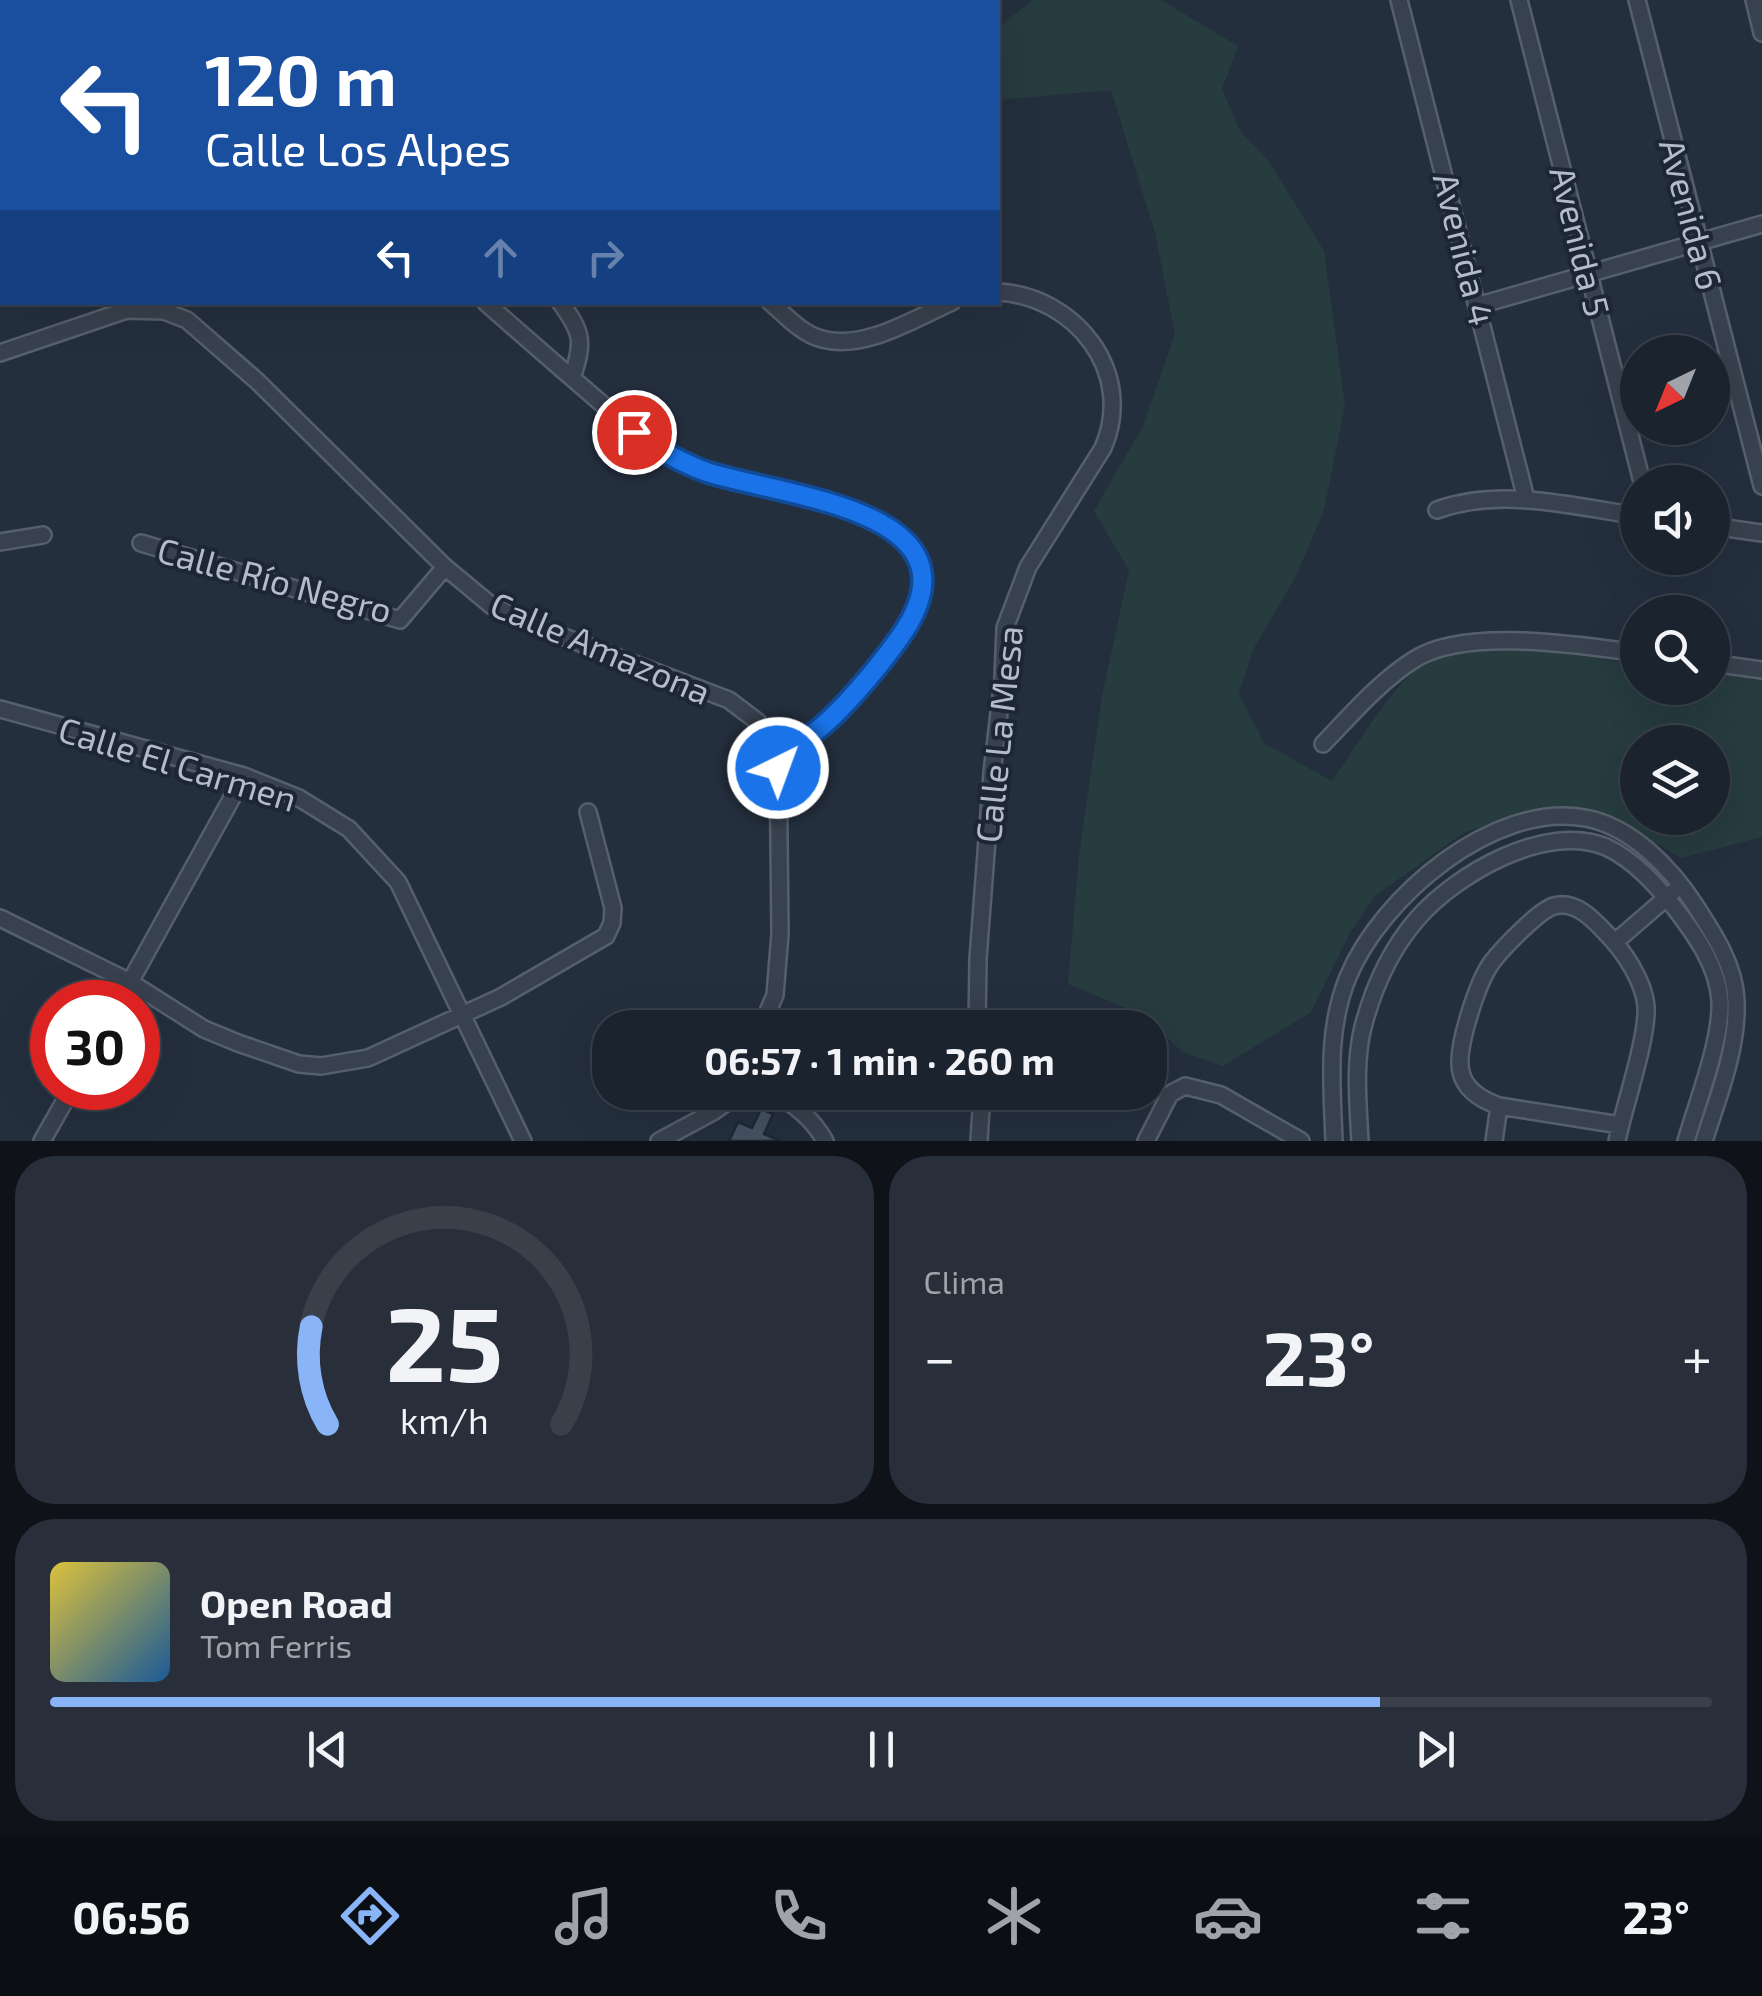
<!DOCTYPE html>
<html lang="es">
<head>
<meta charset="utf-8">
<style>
  body { margin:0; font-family:"Exo 2",sans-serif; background:#282f3a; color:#f1f3f6; height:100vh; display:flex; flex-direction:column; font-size:38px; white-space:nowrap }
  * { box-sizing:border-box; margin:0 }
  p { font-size:32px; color:#a0a4aa }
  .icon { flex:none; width:55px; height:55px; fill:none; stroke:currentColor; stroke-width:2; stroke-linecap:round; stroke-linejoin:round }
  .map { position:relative; height:1141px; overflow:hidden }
  .details { display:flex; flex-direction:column; gap:15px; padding:15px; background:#0f1319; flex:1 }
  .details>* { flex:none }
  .guide { position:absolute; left:0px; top:0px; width:1000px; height:305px; box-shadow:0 10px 40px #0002,0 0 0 2px #39404a; background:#1a4fa0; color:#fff; overflow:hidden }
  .needle { width:65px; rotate:223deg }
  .controls { position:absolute; left:1620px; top:335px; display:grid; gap:20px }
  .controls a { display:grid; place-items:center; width:110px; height:110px; border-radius:50%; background:#1b232e; box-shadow:0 10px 40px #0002,0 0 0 2px #39404a; font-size:50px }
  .speed { position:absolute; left:30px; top:980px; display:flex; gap:20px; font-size:50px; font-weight:700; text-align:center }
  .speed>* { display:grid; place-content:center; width:130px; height:130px; border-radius:50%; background:#1b232e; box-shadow:0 10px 40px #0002,0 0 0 2px #39404a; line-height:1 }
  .speed .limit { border:15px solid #d22; background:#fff; color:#111 }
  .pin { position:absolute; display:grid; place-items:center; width:85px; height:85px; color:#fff; margin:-42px; border:5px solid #fff; border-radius:50%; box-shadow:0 2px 10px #0007 }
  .me { position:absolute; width:110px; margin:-55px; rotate:42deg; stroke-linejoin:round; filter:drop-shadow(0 0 8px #0008) }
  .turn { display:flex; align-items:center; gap:35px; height:210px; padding:0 40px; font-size:45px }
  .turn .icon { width:130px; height:130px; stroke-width:2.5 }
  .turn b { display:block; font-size:70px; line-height:85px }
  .lanes { display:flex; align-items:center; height:95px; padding:0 40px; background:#0003; justify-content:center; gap:50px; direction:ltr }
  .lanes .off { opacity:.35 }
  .big { font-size:75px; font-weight:700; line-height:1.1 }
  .details .card { flex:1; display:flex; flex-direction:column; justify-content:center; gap:15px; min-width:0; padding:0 35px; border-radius:40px; background:#282f3a }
  .details .dial { align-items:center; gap:0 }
  .dial svg { height:260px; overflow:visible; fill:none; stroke:#39404a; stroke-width:7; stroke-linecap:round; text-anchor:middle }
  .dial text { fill:#f1f3f6; stroke:none }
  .song { display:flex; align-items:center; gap:30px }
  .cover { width:120px; height:120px; border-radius:15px; background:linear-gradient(135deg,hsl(50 70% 55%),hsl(210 70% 35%)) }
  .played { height:10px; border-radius:5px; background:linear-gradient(90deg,#8ab4f8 80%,#39404a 80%) }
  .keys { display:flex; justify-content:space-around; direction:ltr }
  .heat { display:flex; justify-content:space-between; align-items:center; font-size:55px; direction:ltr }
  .details .tiles { flex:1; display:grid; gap:15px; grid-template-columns:1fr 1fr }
  .card:last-child { grid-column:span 2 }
  .trip { position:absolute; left:592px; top:1010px; width:575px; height:100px; border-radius:40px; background:#1b232e; box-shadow:0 10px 40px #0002,0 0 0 2px #39404a; font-weight:700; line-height:100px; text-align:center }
  .dock { display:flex; height:160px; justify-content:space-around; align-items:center; background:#0b0e12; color:#a0a4aa }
  .dock .icon { width:70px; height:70px }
  .dock .selected { color:#8ab4f8 }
  .dock b { font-size:45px; color:#f1f3f6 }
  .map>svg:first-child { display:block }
  .green { fill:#263c3f; fill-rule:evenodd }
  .building { fill:#455162; stroke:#1f2835; stroke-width:2.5 }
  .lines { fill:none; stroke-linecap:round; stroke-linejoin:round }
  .minor-casing { stroke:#565f6c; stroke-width:20 }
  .minor { stroke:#38414e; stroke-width:15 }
  .route-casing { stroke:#114b97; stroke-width:25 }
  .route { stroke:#1a73e8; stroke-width:18 }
  .labels { text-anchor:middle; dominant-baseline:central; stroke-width:8; stroke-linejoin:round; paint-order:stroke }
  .street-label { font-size:35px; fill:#b4bcc9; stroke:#1d2633 }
</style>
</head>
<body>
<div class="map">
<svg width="1762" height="1141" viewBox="0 0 1762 1141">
  <rect width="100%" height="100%" fill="#242f3e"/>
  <path class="green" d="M1033 0H1161L1238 46 1222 89 1240 131 1269 161 1324 251 1345 405 1324 510 1296 576 1253 650 1239 694 1264 743 1332 781C1355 749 1377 710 1405 680 1455 628 1574 656 1637 664L1638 688H1712L1713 673 1762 681V837L1681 858 1618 821 1573 808 1530 811 1465 832 1376 895 1351 931 1311 1012 1223 1066 1183 1052 1140 1014 1068 984 1079 855 1102 696 1129 570 1094 511 1143 426 1175 334 1155 233 1111 90 998 100V25L1002 24ZM1638 742H1712V818H1638Z"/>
  <path class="building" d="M761 1109 773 1114 764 1134 781 1141H729L738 1122 752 1128Z"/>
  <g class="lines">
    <defs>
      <path id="minor" d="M77 0 79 2
        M462 0 464 2
        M1399 0 1526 499
        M1519 0 1642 482
        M1637 0 1762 486
        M1754 0 1762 33
        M0 155 2 154
        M485 302C521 334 558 366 594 397 619 418 643 442 672 458 726 488 919 502 924 575 926 599 909 625 896 644 879 667 831 723 807 737 798 741 787 743 778 746
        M560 302C583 333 584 342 572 378
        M770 302C786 316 802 334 822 339 864 351 915 318 952 302
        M1480 305 1762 224
        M0 353 127 310 164 311 187 320 257 381 445 567 492 606 546 630 729 700 758 722 778 746 780 934 775 995 761 1028
        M1437 510C1501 487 1572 506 1638 516
        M1712 526 1762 533
        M0 542 43 535
        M141 543 400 620 445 567
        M1712 663 1762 670
        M0 709 244 776 299 798 349 829 398 882 523 1141
        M1323 744C1351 715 1380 681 1415 659 1466 627 1579 645 1638 653
        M0 918 130 982 204 1029 238 1043 299 1064 321 1066 368 1058 501 997 606 936 612 923 613 908 588 812
        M1615 942 1673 892
        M119 1002 244 776
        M977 1028 978 959 992 773 1003 678 1005 628 1028 567 1103 448C1136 372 1075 296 998 292
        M768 1092C792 1101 813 1119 825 1141
        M1499 1106 1620 1125
        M42 1141 72 1088
        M659 1141 713 1112 741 1092
        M979 1141 982 1092
        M1146 1141 1170 1094 1185 1086 1221 1095 1301 1141
        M1334 1141C1332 1084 1326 1031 1348 977 1381 897 1494 801 1585 818 1631 826 1671 868 1695 905 1714 934 1735 966 1736 1001 1738 1048 1718 1097 1704 1141
        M1360 1141C1358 1104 1354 1063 1363 1027 1373 989 1391 949 1417 919 1456 874 1546 822 1606 847 1633 859 1656 885 1674 907 1695 934 1718 966 1720 1001 1722 1039 1697 1103 1686 1141
        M1494 1141 1499 1106C1482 1100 1465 1090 1461 1072 1455 1049 1478 981 1492 962 1502 949 1539 910 1554 906 1575 900 1593 919 1606 933 1623 950 1644 981 1646 1006 1648 1038 1624 1106 1617 1141"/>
    </defs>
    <use href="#minor" class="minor-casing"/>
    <use href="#minor" class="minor"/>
  </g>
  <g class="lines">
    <defs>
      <path id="route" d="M634 432C658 449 679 462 707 472 784 497 990 510 900 637 882 663 834 722 807 737 799 741 787 743 778 746V768"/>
    </defs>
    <use href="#route" class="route-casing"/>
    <use href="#route" class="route"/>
  </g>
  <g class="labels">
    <g class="street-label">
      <text transform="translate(1692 214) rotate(75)">Avenida 6</text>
      <text transform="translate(1581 241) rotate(76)">Avenida 5</text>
      <text transform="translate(1465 249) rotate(76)">Avenida 4</text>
      <text transform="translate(275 579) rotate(15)">Calle Río Negro</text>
      <text transform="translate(601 647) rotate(23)">Calle Amazona</text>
      <text transform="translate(998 734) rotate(-84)">Calle La Mesa</text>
      <text transform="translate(178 763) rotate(17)">Calle El Carmen</text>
    </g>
  </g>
</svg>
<div class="controls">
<a><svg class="needle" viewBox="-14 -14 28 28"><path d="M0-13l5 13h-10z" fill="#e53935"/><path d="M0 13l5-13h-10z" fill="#a0a4aa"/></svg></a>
<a><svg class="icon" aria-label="sound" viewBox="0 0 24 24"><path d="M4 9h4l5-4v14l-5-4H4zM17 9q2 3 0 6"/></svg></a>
<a><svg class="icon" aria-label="search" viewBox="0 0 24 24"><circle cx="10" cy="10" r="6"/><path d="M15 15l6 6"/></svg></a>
<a><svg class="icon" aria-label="layers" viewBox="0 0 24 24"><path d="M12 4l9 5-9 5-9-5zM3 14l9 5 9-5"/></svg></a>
</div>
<div class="speed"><div class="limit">30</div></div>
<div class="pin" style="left:634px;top:432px;background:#d93025"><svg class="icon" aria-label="arrive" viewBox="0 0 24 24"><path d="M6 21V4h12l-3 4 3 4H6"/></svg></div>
<svg class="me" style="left:778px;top:768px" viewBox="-20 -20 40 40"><circle r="17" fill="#1a73e8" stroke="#fff" stroke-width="3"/><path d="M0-11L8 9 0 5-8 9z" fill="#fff"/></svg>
<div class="trip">06:57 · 1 min · 260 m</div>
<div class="guide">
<div class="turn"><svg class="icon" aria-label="left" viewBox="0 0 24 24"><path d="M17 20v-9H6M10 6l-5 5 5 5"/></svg><div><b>120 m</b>Calle Los Alpes</div></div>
<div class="lanes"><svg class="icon" aria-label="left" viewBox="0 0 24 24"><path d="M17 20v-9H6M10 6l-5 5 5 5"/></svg><svg class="icon off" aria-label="ahead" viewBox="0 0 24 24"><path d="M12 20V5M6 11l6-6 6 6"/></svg><svg class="icon off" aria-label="right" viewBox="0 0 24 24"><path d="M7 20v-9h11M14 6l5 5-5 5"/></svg></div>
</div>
</div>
<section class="details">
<div class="tiles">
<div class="card dial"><svg viewBox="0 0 100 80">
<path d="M14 69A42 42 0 1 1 86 69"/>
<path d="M14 69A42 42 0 0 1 9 39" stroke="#8ab4f8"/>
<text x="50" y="56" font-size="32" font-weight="700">25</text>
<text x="50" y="72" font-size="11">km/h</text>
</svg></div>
<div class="card"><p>Clima</p>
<div class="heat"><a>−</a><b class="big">23°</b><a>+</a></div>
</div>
<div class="card">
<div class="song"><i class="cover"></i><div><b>Open Road</b><p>Tom Ferris</p></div></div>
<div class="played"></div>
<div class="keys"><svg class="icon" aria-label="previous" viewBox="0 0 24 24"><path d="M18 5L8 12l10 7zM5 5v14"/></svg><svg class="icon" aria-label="pause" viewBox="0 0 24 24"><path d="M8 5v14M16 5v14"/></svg><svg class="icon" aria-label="next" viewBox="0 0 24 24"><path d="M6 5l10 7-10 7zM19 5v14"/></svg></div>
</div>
</div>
</section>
<nav class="dock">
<b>06:56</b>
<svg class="icon selected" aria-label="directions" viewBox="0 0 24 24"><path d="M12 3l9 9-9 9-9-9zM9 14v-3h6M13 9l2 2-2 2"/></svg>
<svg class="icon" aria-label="music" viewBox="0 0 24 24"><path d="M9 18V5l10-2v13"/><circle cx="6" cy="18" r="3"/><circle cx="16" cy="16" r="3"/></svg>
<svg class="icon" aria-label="phone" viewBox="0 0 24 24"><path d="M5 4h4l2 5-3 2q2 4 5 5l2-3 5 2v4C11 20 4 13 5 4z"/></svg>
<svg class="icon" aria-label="climate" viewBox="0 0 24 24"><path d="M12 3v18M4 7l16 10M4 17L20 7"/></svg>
<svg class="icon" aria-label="car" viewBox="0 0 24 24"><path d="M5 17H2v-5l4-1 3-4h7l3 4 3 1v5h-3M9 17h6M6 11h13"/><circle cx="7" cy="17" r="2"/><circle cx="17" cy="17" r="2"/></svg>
<svg class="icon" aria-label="filters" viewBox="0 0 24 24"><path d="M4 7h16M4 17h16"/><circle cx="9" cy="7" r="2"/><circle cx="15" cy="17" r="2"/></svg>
<b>23°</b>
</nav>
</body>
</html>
